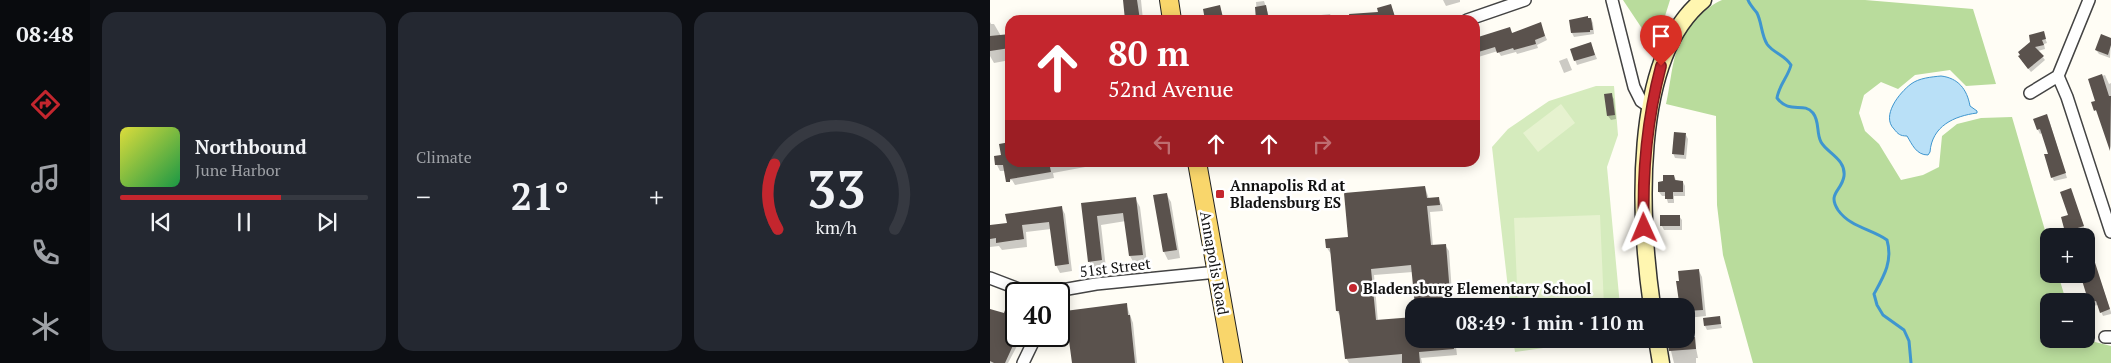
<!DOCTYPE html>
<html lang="en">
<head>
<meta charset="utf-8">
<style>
  body { margin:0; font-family:"PT Serif",serif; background:#242831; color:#f1f3f6; height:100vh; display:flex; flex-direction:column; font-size:19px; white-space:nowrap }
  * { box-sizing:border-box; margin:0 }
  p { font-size:16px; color:#9ea1a6 }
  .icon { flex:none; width:28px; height:28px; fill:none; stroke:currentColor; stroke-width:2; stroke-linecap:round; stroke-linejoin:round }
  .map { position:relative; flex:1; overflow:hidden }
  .details { display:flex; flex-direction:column; gap:12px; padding:12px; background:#0d0f14; width:900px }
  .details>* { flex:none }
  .guide { position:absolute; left:15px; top:15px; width:475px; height:152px; border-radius:15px; box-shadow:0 2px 12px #0003; background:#c4262e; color:#fff; overflow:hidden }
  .fabs { position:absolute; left:1050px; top:228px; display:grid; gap:10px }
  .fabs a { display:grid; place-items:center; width:55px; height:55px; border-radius:10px; background:#171b24; box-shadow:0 2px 12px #0003; font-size:25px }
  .speed { position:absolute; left:15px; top:282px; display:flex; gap:10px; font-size:25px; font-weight:700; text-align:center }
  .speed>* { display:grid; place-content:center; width:65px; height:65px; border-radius:50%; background:#171b24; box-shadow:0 2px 12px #0003; line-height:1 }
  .speed .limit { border:2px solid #111; border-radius:8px; background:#fff; color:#111 }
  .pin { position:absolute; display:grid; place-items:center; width:42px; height:42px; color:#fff; margin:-51px -21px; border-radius:50% 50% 50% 0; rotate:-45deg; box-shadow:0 0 5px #0007 }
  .pin .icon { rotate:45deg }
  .me { position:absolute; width:55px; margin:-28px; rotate:359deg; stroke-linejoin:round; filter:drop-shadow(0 0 4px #0008) }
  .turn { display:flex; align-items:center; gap:18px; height:105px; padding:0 20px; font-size:22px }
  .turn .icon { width:65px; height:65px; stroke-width:2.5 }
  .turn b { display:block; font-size:35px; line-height:42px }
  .lanes { display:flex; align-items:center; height:48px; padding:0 20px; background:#0003; justify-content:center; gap:25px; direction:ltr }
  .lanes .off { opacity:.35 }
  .big { font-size:38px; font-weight:600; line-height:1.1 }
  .details .card { flex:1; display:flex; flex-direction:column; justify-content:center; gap:8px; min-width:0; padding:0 18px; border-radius:15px; background:#242831 }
  .details .dial { align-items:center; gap:0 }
  .dial svg { height:130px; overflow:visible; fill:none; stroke:#363941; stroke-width:7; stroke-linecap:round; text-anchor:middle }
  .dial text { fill:#f1f3f6; stroke:none }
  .song { display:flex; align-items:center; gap:15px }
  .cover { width:60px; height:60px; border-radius:8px; background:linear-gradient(135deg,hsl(60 70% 55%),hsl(140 70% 35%)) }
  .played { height:5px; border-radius:2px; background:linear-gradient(90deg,#c4262e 65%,#363941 65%) }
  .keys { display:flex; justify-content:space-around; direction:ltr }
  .heat { display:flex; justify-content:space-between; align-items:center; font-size:28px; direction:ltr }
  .details .tiles { flex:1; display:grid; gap:12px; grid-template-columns:repeat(3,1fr) }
  .trip { position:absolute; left:415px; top:298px; width:290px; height:50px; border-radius:15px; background:#171b24; box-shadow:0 2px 12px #0003; font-weight:600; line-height:50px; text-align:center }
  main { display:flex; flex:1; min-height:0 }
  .menu { display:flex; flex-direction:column; width:90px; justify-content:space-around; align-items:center; background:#090b0e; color:#9ea1a6 }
  .menu .icon { width:35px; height:35px }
  .menu .on { color:#c4262e }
  .menu b { font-size:22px; color:#f1f3f6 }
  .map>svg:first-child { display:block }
  .green { fill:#d5ebbd }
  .forest { fill:#b9dc9c }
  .pitch { fill:#e6f2cf }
  .water { fill:#b9e0f7; stroke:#3f96cf }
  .shadow { fill:#0003 }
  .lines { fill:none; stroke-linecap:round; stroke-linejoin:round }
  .stream { stroke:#3f96cf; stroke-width:3 }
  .building { fill:#5a524d }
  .street-casing { stroke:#444; stroke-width:14 }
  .secondary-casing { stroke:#333; stroke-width:19 }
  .primary-casing { stroke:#222; stroke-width:20 }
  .street { stroke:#fff; stroke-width:11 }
  .secondary { stroke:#fff6b0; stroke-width:16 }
  .primary { stroke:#f9d66b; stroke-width:18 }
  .route-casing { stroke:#7f191e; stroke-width:12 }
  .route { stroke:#c4262e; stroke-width:9 }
  .poi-dot { fill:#c4262e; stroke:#fff; stroke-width:2 }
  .labels { text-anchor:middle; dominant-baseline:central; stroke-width:5; stroke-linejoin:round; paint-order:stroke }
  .poi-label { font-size:15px; font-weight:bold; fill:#111; stroke:#fff; text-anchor:start }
  .street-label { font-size:15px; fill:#111; stroke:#fff }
</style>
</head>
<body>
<main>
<nav class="menu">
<b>08:48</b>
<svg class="icon on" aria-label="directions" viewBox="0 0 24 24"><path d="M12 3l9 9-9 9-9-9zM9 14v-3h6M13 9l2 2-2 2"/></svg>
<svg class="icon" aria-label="music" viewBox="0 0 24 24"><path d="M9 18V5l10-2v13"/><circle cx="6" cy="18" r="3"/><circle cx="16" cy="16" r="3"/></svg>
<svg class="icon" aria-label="phone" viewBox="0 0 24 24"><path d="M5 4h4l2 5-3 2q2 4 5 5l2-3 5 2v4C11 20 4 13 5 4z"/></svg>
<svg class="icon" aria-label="climate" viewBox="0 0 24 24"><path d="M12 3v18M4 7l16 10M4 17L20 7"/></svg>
</nav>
<section class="details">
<div class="tiles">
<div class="card">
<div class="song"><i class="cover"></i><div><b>Northbound</b><p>June Harbor</p></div></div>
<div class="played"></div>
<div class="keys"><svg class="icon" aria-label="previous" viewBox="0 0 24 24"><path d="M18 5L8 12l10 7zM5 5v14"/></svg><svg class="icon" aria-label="pause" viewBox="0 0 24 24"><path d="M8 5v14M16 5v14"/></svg><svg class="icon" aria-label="next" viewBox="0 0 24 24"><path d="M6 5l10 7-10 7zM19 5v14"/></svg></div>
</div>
<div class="card"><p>Climate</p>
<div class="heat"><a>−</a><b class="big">21°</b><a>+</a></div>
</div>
<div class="card dial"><svg viewBox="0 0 100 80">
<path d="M14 69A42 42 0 1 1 86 69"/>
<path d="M14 69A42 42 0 0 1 12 29" stroke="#c4262e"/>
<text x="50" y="56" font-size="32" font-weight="700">33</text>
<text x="50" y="72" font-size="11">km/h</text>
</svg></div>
</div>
</section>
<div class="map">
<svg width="1121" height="363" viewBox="0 0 1121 363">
  <rect width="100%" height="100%" fill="#fffdf5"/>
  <path class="green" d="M606 86H624L628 135 617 167 630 306H520L502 147 518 129 559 101Z
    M523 339H617L525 352Z"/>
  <path class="forest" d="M633 0H680L675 16 653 30Z
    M732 0H875L983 9 1006 84 976 86 960 70 925 75 908 89 891 82 874 95 869 113 875 131 889 144 911 180 933 175 949 167 952 136 967 124 991 118 1022 117 1059 244V274H1068L1076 301H1059V339H1093L1121 346V363H763L733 255 727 205 726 116 676 104C680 87 681 69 686 53 693 32 711 9 732 0Z"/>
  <path class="pitch" d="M571 104 585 123 548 152 533 133Z
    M610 215 614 306H528L524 218Z"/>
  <path class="water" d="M951 76C968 78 977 89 980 106L987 111V113C964 116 942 126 940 152L938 155C926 155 922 144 917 136 910 136 908 134 904 129 891 116 909 93 921 84 929 78 941 77 951 76Z"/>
  <path class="shadow" d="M134 0H151L153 20H132L136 19Z
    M453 0H470V2L456 6Z
    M274 1 280 20H253V17L267 15 266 2Z
    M401 5 406 20H368L389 13Z
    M230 7 234 20H216L214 10Z
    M340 14 343 20H283L323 19 322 16Z
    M67 15 70 20H57V17Z
    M598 19H601L603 23 604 34 584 37 582 33Z
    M0 22 1 24H4L11 36 20 35V60L4 63 0 56Z
    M550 23 557 40 547 45 548 48 527 54 526 52 511 56 508 51 485 58V39L520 28 522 34Z
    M1053 33 1057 43 1054 44 1055 49 1048 51 1055 60 1041 72 1032 61Z
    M1121 39 1120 58 1109 54 1106 50Z
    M601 44 607 59 587 65 581 50Z
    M577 58 582 70 574 73 569 61Z
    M1115 75 1119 84 1121 83V149L1109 113 1105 110 1107 102 1099 80Z
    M621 95 624 99 626 119 621 120 618 116Z
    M1059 120 1077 178 1064 181 1062 177 1059 154 1052 133 1050 134 1048 130Z
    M696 135 698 139 696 159 685 158 683 153Z
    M20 144V162H122L63 173 64 178 25 185 22 180 19 181 15 171H10L7 165Z
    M684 176 686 180 693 182 695 186V196H684V203H678L676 196H672L669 192Z
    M435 187 439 199 448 198 452 205 453 211 440 212 443 246 455 245 459 251 463 306H427L423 272 384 275 388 322 424 339H465L467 355 431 358 432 363H359L356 358 351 317 347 311 341 254 337 248 359 238Z
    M1081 190 1095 230 1084 234 1085 236H1077L1072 220 1079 216Z
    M177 195 181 202 190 258 178 260 174 252Z
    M145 198 150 207 157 263 145 265 140 256 136 221 111 225 116 268 104 270 99 261 92 205Z
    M71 207 75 214 82 271 70 273 66 265 61 229 36 232 37 247 12 250 9 246 0 247V226L18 224Z
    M689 216 692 220V230H674L672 226Z
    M709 271 712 277 716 316 697 318 696 306H692L688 290Z
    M1108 274 1121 312V314L1113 316 1108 305 1103 306 1100 302Z
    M136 304 143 323 147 363H83Z
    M16 309 26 312 24 342 27 346 18 363H0V310L14 315Z
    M729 318 732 328 717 330 715 326Z
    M704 338 708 358H706V363H684L679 343Z"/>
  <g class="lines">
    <path class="stream" d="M758 0C760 5 764 9 767 13 772 23 771 34 777 44 783 53 795 55 801 65 798 77 789 85 787 98 800 115 813 101 823 113 830 122 826 133 831 142 837 153 856 159 854 176 852 191 837 193 848 210 860 227 881 229 897 240 903 261 894 276 884 294L887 305 893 315 914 330 919 341 921 363"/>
  </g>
  <path class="building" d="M133 0H147L150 20H135Z
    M401 4 405 17 397 20H360L359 14 388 12 387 8Z
    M230 5 233 18 215 20 213 9Z
    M276 5 279 20H266L265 7Z
    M598 16V18H601L603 30H600V32L581 33 579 20Z
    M551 22 555 36 545 40 546 44 524 50 523 48 507 53 505 47 485 53V38L520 27 522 33Z
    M1054 31 1056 39 1052 40 1054 45 1045 47 1054 56 1038 69 1028 56 1030 55 1028 52 1040 42 1039 35Z
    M20 34V48L0 51V36Z
    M1111 34 1121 38V45L1118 55 1105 50Z
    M601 42 605 55 584 61 580 49Z
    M1112 74 1119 96H1121L1120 151 1106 110 1104 111 1101 102 1105 101 1098 79Z
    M622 93 625 115 617 116 614 94Z
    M1057 114 1076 173 1061 178 1054 154H1058L1050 129 1047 130 1043 119Z
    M684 132 696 133 694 155 682 154Z
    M20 142V162H59L61 172 20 179V182H16L13 165H5L4 156 11 155 9 144Z
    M673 175H684L685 180 693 181V192H683V199H675V192H668V182L673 181Z
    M435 186 437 198 449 197 450 205 437 206 441 245 456 244 461 306H425L421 265 381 269 386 320 424 317V339H463L464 349 429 352 430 363H412V354L355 359 349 311H346L340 248H336L335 239 358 237 354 193Z
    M1081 188 1094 226 1075 232 1071 217 1078 215 1070 192Z
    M177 193 187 250 173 252 163 195Z
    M146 197 153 255 139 256 133 213 107 216 112 260 98 262 91 203Z
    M72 206 79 264 65 266 59 222 32 225 34 239 6 243V238L0 239V225L17 223 15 214Z
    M670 215H690V226H670Z
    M1096 241H1098L1120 309 1110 313 1106 301 1099 303 1090 274H1096Z
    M709 269 713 310 696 311V306H691V302H689L686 281H689L688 271Z
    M137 303 138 315H140L145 363H82L75 311Z
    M16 307 26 311V323L22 339 25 341 15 363H4L0 361V309L14 313Z
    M730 316 731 324 714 326 713 318Z
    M705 337 706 349 679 351 678 342H680V340Z"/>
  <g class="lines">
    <defs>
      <path id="street" d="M622 0 644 87 651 101 661 108
        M477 20 535 0
        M1068 76 1077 97 1121 232
        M1040 93 1068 76 1099 0
        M0 278 34 291 55 293 106 284 227 272
        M1115 337H1121
        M33 363 46 336"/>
      <path id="secondary" d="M662 306C650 222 640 59 713 0
        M667 339 671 363"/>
      <path id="primary" d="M179 0 182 20
        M207 162 243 363"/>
    </defs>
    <use href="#street" class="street-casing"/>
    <use href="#secondary" class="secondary-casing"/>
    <use href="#primary" class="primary-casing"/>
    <use href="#street" class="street"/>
    <use href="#secondary" class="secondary"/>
    <use href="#primary" class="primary"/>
  </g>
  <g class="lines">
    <defs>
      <path id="route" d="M654 228C652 173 657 119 671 66"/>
    </defs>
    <use href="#route" class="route-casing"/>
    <use href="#route" class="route"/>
  </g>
  <g class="poi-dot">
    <rect x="225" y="189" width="10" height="10" rx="2.5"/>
    <circle cx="363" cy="288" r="5"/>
  </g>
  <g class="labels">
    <g class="poi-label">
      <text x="240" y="185">Annapolis Rd at<tspan x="240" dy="17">Bladensburg ES</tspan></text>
      <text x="373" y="288">Bladensburg Elementary School</text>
    </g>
    <g class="street-label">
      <text transform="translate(225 263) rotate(80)">Annapolis Road</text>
      <text transform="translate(125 267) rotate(-7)">51st Street</text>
    </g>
  </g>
</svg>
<div class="fabs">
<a>+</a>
<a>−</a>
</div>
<div class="speed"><div class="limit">40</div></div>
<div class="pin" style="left:671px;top:66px;background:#d93025"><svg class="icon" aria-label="arrive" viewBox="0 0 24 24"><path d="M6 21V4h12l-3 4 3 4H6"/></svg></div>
<svg class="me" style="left:654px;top:228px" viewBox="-20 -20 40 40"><path d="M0-17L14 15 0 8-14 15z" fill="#c4262e" stroke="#fff" stroke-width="4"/></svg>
<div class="trip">08:49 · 1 min · 110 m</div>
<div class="guide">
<div class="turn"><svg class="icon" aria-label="ahead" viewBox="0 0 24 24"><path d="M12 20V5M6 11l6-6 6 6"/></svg><div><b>80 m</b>52nd Avenue</div></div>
<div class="lanes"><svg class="icon off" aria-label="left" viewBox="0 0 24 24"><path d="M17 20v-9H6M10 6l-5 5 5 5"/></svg><svg class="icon" aria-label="ahead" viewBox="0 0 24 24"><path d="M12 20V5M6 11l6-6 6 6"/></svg><svg class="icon" aria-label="ahead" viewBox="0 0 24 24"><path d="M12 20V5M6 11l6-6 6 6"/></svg><svg class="icon off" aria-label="right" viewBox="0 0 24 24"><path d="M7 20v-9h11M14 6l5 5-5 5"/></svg></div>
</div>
</div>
</main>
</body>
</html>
